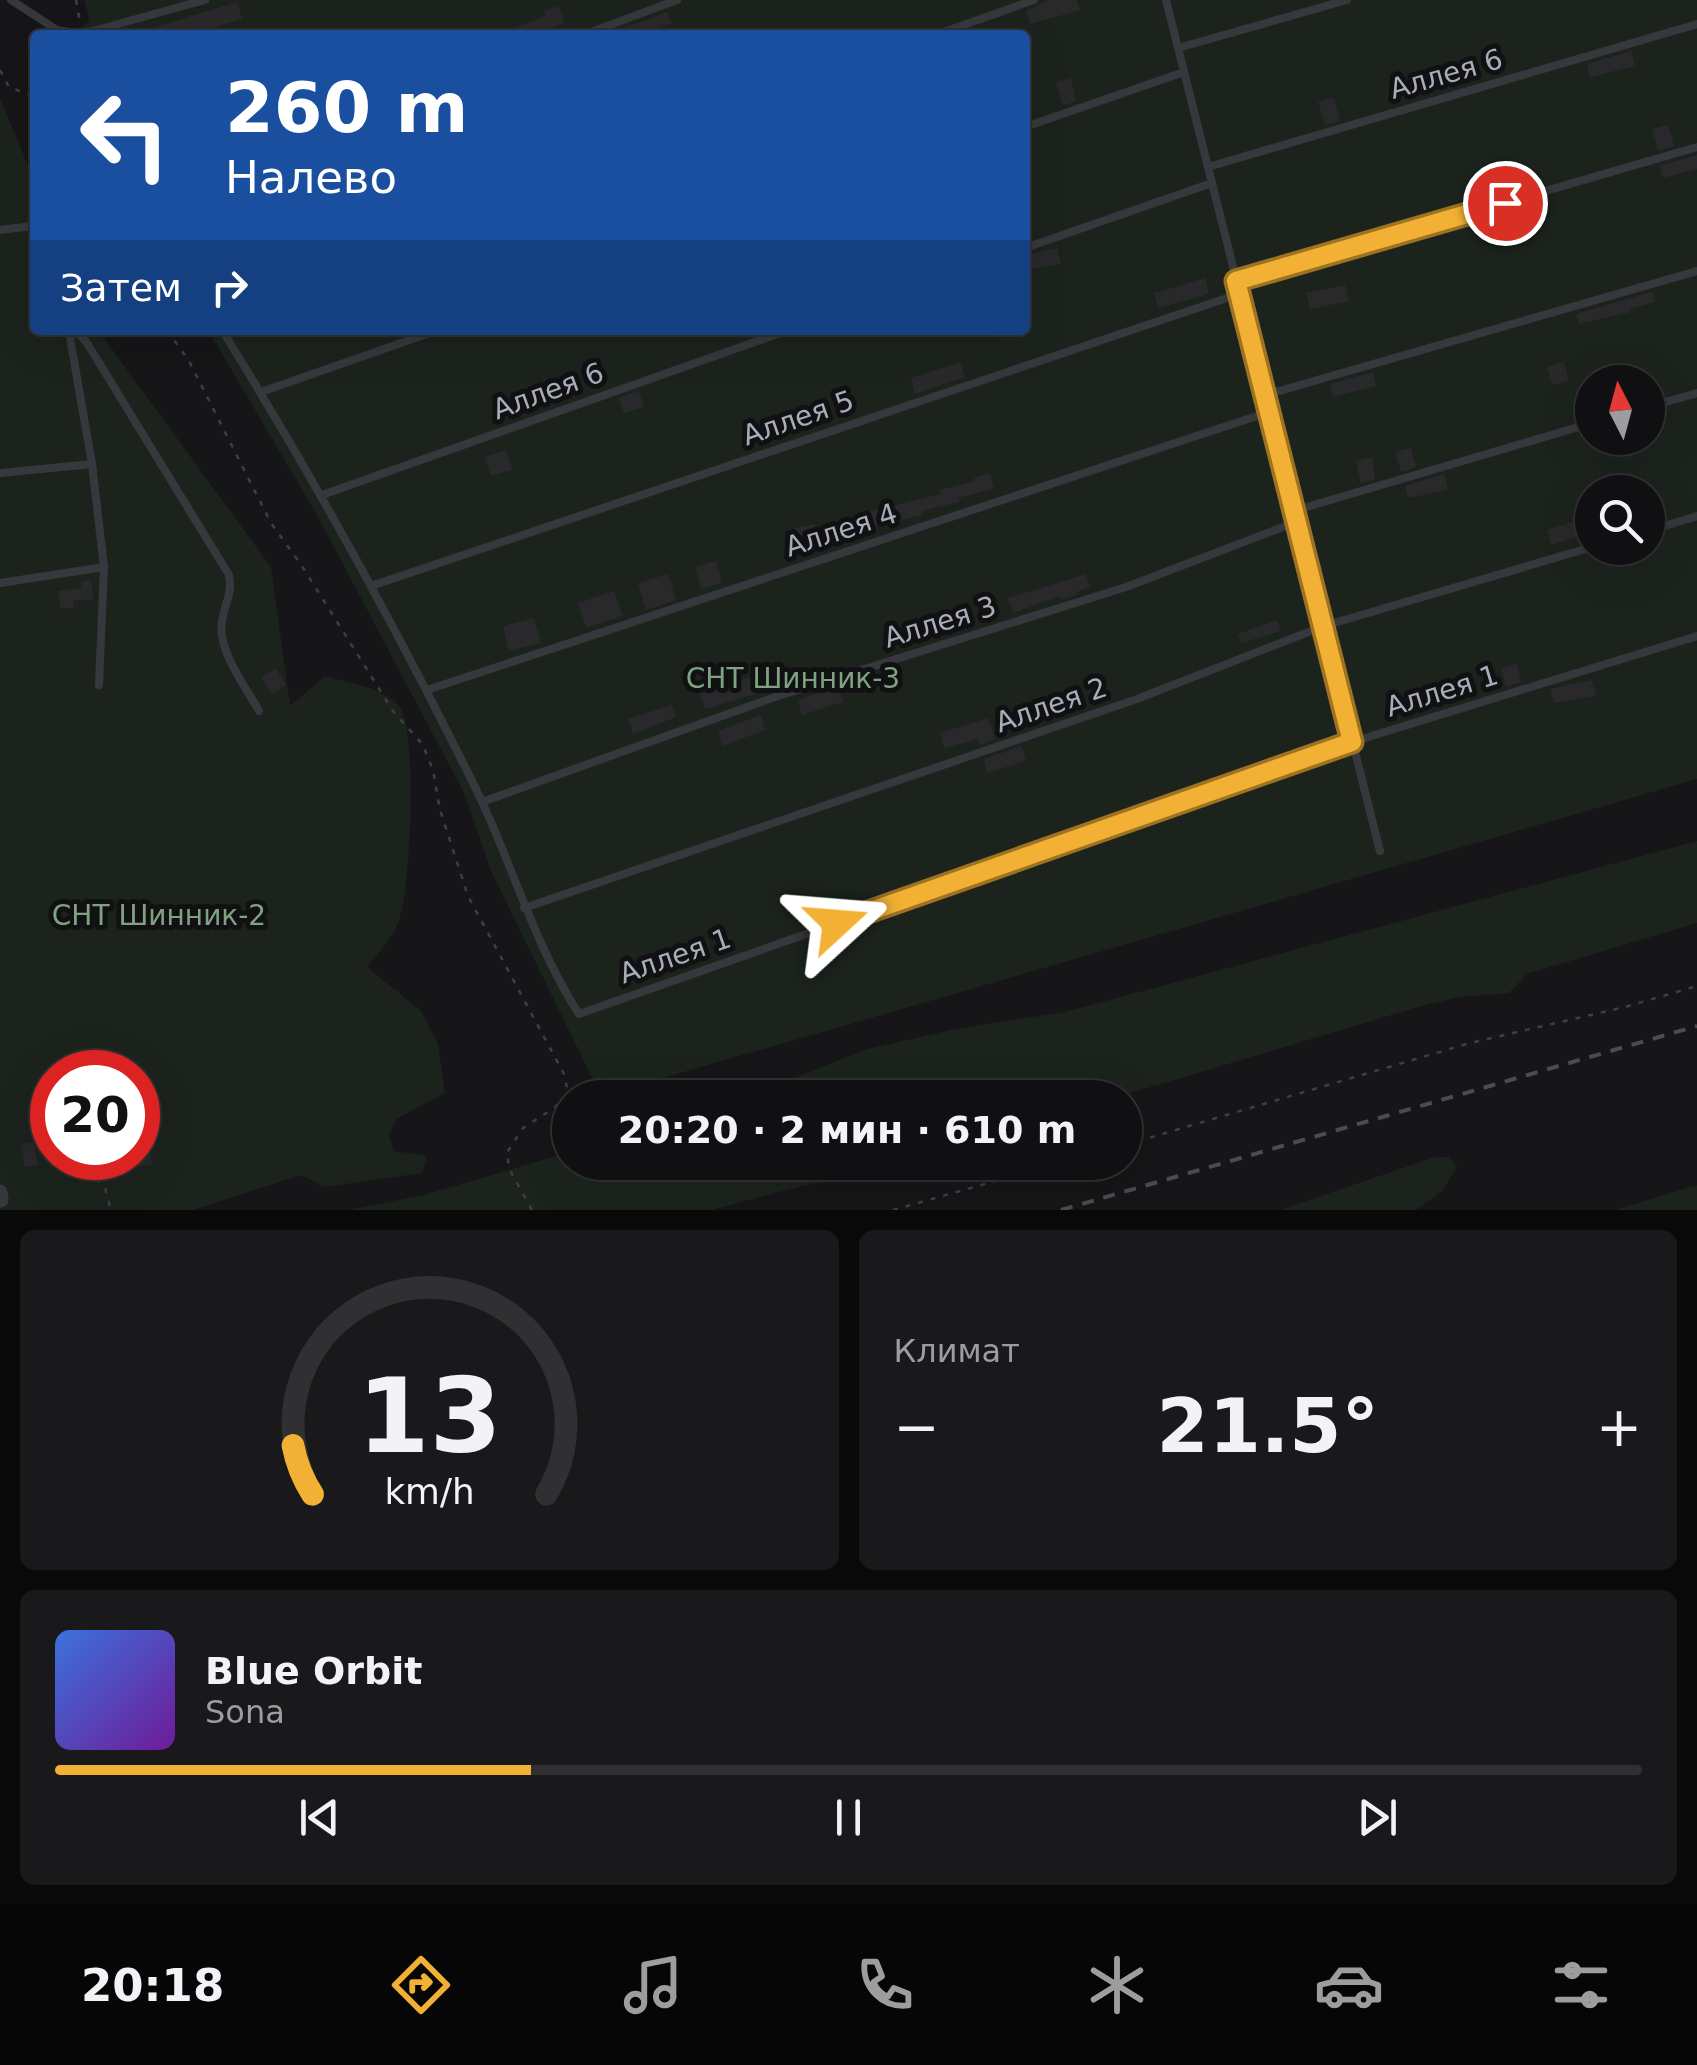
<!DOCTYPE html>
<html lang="ru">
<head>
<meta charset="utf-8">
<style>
  body { margin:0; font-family:"DejaVu Sans",sans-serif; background:#19191b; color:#f1f3f6; height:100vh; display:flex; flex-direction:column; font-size:38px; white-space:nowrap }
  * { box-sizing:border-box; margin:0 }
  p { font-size:32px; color:#9c9d9f }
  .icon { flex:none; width:55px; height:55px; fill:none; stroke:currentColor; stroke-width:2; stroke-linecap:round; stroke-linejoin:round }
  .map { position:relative; height:1210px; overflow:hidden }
  .sheet { display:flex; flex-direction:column; gap:20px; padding:20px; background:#09090a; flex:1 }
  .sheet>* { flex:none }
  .guide { position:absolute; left:30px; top:30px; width:1000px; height:305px; border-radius:10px; box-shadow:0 10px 40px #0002,0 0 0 2px #303032; background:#1a4fa0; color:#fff; overflow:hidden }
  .needle { width:65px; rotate:354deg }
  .tools { position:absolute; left:1575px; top:365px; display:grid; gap:20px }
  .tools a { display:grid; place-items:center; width:90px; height:90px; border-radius:50%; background:#101012; box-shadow:0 10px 40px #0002,0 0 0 2px #303032; font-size:50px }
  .speed { position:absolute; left:30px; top:1050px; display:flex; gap:20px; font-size:50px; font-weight:700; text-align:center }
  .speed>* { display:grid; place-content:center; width:130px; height:130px; border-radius:50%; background:#101012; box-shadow:0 10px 40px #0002,0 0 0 2px #303032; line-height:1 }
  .speed .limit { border:15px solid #d22; background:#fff; color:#111 }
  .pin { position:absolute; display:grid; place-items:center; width:85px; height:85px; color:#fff; margin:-42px; border:5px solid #fff; border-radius:50%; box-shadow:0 2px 10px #0007 }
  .me { position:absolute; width:110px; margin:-55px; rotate:71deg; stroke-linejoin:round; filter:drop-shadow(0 0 8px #0008) }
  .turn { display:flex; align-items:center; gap:35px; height:210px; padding:0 30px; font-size:45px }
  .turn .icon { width:130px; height:130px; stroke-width:2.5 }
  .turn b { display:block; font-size:70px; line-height:85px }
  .then { display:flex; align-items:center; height:95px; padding:0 30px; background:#0003; gap:20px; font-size:38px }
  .big { font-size:75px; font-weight:800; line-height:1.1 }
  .sheet .widget { flex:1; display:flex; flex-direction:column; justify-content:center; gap:15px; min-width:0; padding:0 35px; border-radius:15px; background:#19191b }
  .sheet .dial { align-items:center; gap:0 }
  .dial svg { height:260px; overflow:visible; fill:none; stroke:#303032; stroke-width:7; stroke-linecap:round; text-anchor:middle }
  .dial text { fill:#f1f3f6; stroke:none }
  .song { display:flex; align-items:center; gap:30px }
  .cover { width:120px; height:120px; border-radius:15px; background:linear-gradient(135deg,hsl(220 70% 55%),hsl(280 70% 35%)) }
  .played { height:10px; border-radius:5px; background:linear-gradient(90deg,#f2b134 30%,#303032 30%) }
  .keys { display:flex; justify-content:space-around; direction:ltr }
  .heat { display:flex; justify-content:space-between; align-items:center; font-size:55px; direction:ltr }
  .sheet .tiles { flex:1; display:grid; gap:20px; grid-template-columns:1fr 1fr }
  .widget:last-child { grid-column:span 2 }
  .trip { position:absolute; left:552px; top:1080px; width:590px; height:100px; border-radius:50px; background:#101012; box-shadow:0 10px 40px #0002,0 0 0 2px #303032; font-weight:800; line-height:100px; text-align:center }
  .tabs { display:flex; height:160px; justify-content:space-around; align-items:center; background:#060607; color:#9c9d9f }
  .tabs .icon { width:70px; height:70px }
  .tabs .on { color:#f2b134 }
  .tabs b { font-size:45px; color:#f1f3f6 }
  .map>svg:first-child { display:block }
  .green { fill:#1c231d; fill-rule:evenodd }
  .building { fill:#29292c }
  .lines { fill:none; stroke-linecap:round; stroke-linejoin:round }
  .path { stroke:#3d3f44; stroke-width:2.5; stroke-dasharray:5 8; stroke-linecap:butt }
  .lane { stroke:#37383d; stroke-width:8 }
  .street { stroke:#37383d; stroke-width:15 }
  .rail { stroke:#4a4c52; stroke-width:4; stroke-dasharray:12 10; stroke-linecap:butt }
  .route-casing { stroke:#9d7322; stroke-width:25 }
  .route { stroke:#f2b134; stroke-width:18 }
  .labels { text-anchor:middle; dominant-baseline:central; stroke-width:10; stroke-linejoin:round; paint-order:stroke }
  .street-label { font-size:28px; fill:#a8adb8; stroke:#111113 }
  .park-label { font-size:28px; fill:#7fa381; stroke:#111113 }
</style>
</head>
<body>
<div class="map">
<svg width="1697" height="1210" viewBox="0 0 1697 1210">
  <rect width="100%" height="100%" fill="#161618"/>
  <path class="green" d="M85 0H1697V779L601 1096 491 871 464 793 317 515 208 330H1025V35H73L89 21ZM1592 382H1648V438H1592ZM1592 492H1648V548H1592Z
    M0 98 35 183V330H98L271 567 290 706 325 676C347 683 389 688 401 709 417 736 411 893 398 923 392 939 377 954 367 967L421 1011 438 1044 445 1093 396 1119 389 1135 394 1151 427 1156 422 1173 324 1187 301 1175 193 1210H0ZM52 1072H138V1158H52Z
    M1697 841V923L1527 974 1509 993 1459 997 1418 1007 1117 1097H748L864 1050 955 1029 1065 1012Z
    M570 1152V1162L912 1163 798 1187 712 1210H348L424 1195Z
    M1435 1157H1449L1457 1167 1442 1191 1416 1210H1280Z
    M1697 1186V1210H1615L1687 1188Z"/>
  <path class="building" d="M1048 0H1077L1080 10 1030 24 1026 11Z
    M237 2 242 19 189 35H140L139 32Z
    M559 6 564 23 532 35H494L546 16 544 11Z
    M667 12 671 24 636 35H620L618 30Z
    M1631 51 1635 66 1590 77 1587 64Z
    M1071 78 1076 101 1063 106 1056 83Z
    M1334 98 1340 121 1325 125 1318 102Z
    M1668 125 1674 146 1658 151 1652 129Z
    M1697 155V169L1663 178 1660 166Z
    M1057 248 1061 264 1025 270V255Z
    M1205 278 1209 294 1158 308 1154 293Z
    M1345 285 1349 301 1310 309 1306 293Z
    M1652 292 1655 302 1630 309 1631 312 1579 324 1576 314Z
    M961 362 965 377 915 394 911 378Z
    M1564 362 1569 381 1552 385 1547 367Z
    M1373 372 1376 386 1333 397 1330 384Z
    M639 391 644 407 624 413 619 398Z
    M1411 448 1416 467 1401 472 1395 452Z
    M506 450 512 470 491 476 485 457Z
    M1372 457 1375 479 1361 483 1356 461Z
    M990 473 994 489 958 498 959 502 922 511 923 515 872 527 868 512 940 494 939 490 975 481 974 478Z
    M1444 474 1448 490 1408 498 1405 486Z
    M1588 517 1592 532 1551 545 1547 530Z
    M815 524 820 543 797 549 792 529Z
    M716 561 722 583 701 589 695 567Z
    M668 574 676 600 646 610 638 583Z
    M1086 574 1090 587 1076 592 1077 595 1061 600 1060 596 1013 613 1008 598Z
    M91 580 93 599 73 601 74 608 61 609 58 591 81 588V581Z
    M614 591 623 616 586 628 578 603Z
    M534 618 541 643 509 651 503 626Z
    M1277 620 1281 631 1241 643 1238 634Z
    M1517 664 1521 682 1506 687 1501 668Z
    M276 669 286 685 272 694 261 677Z
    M758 675 762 692 705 709 699 692Z
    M1592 680 1596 696 1554 703 1550 689Z
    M839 686 843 702 802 715 798 700Z
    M672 705 676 717 633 734 628 719Z
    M761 715 765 730 722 746 718 731Z
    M988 718 995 739 980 745 978 739 944 748 940 733Z
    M1022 746 1026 761 987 773 984 759Z
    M706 937 710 952 674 962 675 966 659 970 655 954 691 945 690 941Z
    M34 1142 38 1165 25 1167 21 1144Z
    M150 1153 152 1164 116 1170 114 1159 138 1158V1155Z"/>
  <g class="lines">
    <path class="path" d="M76 0 80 23
      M0 70 9 87 35 97
      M167 330 189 361 271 523 302 566 393 711 423 745 433 770 440 810 468 896 564 1074 568 1093 554 1108 523 1128 506 1154 512 1174 532 1210
      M1125 1145 1470 1043 1625 1007 1697 986
      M96 1179 105 1188 111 1210
      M893 1210 1063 1162"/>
    <path class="lane" d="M11 0 57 30 82 34 205 0
      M1166 0 1380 851
      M583 35 677 0
      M935 35 1034 0
      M1178 48 1347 0
      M1025 127 1184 72
      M1208 167 1697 24
      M0 230 32 226
      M1025 248 1212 183
      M1236 281 1697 147
      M222 330C314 478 398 631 475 787 512 862 533 943 579 1014L1352 742 1697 636
      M69 332 80 335 87 343 229 575C233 594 224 604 222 622 217 650 246 687 259 711
      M69 332 92 464 104 567 99 685
      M261 392 438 330
      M1265 395 1697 271
      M1648 407 1697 393
      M0 473 92 464
      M322 495 789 330
      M1293 511 1592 423
      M1648 531 1697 516
      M0 583 104 567
      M371 586 1239 294
      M427 690 1269 412
      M482 802 775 697 1126 587 1296 522
      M524 908 1137 699 1324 626 1592 547"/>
    <path class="street" d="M0 1192 1 1200"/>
    <path class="rail" d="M1061 1210 1697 1026"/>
  </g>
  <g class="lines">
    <defs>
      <path id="route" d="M837 923 1352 742 1236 281 1505 203"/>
    </defs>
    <use href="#route" class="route-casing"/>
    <use href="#route" class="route"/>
  </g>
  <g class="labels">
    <g class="street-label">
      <text transform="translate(1446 74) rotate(-16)">Аллея 6</text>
      <text transform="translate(548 391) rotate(-20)">Аллея 6</text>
      <text transform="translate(798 418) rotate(-19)">Аллея 5</text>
      <text transform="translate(841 530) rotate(-18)">Аллея 4</text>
      <text transform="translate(940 622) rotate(-17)">Аллея 3</text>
      <text transform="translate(1442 691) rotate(-17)">Аллея 1</text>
      <text transform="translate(1051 705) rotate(-19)">Аллея 2</text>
      <text transform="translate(675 956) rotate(-19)">Аллея 1</text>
    </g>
    <g class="park-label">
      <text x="793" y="678">СНТ Шинник-3</text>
      <text x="159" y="915">СНТ Шинник-2</text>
    </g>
  </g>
</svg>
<div class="tools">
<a><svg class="needle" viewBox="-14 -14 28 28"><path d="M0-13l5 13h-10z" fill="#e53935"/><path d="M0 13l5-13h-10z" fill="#9c9d9f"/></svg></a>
<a><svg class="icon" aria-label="search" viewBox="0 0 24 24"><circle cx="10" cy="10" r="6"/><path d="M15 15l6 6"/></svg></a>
</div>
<div class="speed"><div class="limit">20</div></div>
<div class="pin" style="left:1505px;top:203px;background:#d93025"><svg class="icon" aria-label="arrive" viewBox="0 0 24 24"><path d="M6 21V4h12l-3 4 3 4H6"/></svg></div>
<svg class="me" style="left:837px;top:923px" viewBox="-20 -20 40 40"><path d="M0-17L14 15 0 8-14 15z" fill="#f2b134" stroke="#fff" stroke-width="4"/></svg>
<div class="trip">20:20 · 2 мин · 610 m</div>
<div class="guide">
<div class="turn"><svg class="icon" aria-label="left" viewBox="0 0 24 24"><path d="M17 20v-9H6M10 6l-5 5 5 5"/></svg><div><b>260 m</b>Налево</div></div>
<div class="then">Затем<svg class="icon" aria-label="right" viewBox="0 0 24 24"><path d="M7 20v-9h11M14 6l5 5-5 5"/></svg></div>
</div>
</div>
<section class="sheet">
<div class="tiles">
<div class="widget dial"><svg viewBox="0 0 100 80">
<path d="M14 69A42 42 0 1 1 86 69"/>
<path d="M14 69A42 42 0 0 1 8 54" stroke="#f2b134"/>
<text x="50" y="56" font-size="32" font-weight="700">13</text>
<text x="50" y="72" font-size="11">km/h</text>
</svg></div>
<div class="widget"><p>Климат</p>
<div class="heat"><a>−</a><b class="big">21.5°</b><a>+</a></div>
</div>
<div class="widget">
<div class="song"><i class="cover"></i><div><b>Blue Orbit</b><p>Sona</p></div></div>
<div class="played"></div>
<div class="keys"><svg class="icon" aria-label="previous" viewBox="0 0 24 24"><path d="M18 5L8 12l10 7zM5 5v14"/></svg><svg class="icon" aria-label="pause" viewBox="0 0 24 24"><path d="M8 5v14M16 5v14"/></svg><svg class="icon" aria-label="next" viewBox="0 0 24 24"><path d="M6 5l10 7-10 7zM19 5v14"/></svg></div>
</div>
</div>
</section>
<nav class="tabs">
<b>20:18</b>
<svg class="icon on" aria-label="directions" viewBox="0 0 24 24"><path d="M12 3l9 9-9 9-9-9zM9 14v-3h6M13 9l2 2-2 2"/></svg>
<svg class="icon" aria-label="music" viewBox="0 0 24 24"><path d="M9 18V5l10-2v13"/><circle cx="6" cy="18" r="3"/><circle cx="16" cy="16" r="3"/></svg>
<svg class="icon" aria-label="phone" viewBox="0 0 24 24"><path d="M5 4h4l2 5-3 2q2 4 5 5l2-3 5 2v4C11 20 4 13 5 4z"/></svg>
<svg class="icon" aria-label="climate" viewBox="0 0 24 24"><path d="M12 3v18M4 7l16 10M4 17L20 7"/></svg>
<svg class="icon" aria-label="car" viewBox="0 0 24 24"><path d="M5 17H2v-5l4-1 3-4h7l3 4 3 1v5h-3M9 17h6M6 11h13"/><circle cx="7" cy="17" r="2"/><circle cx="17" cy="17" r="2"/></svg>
<svg class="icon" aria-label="filters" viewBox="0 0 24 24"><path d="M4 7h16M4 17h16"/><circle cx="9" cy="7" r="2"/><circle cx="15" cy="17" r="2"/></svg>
</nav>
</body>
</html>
